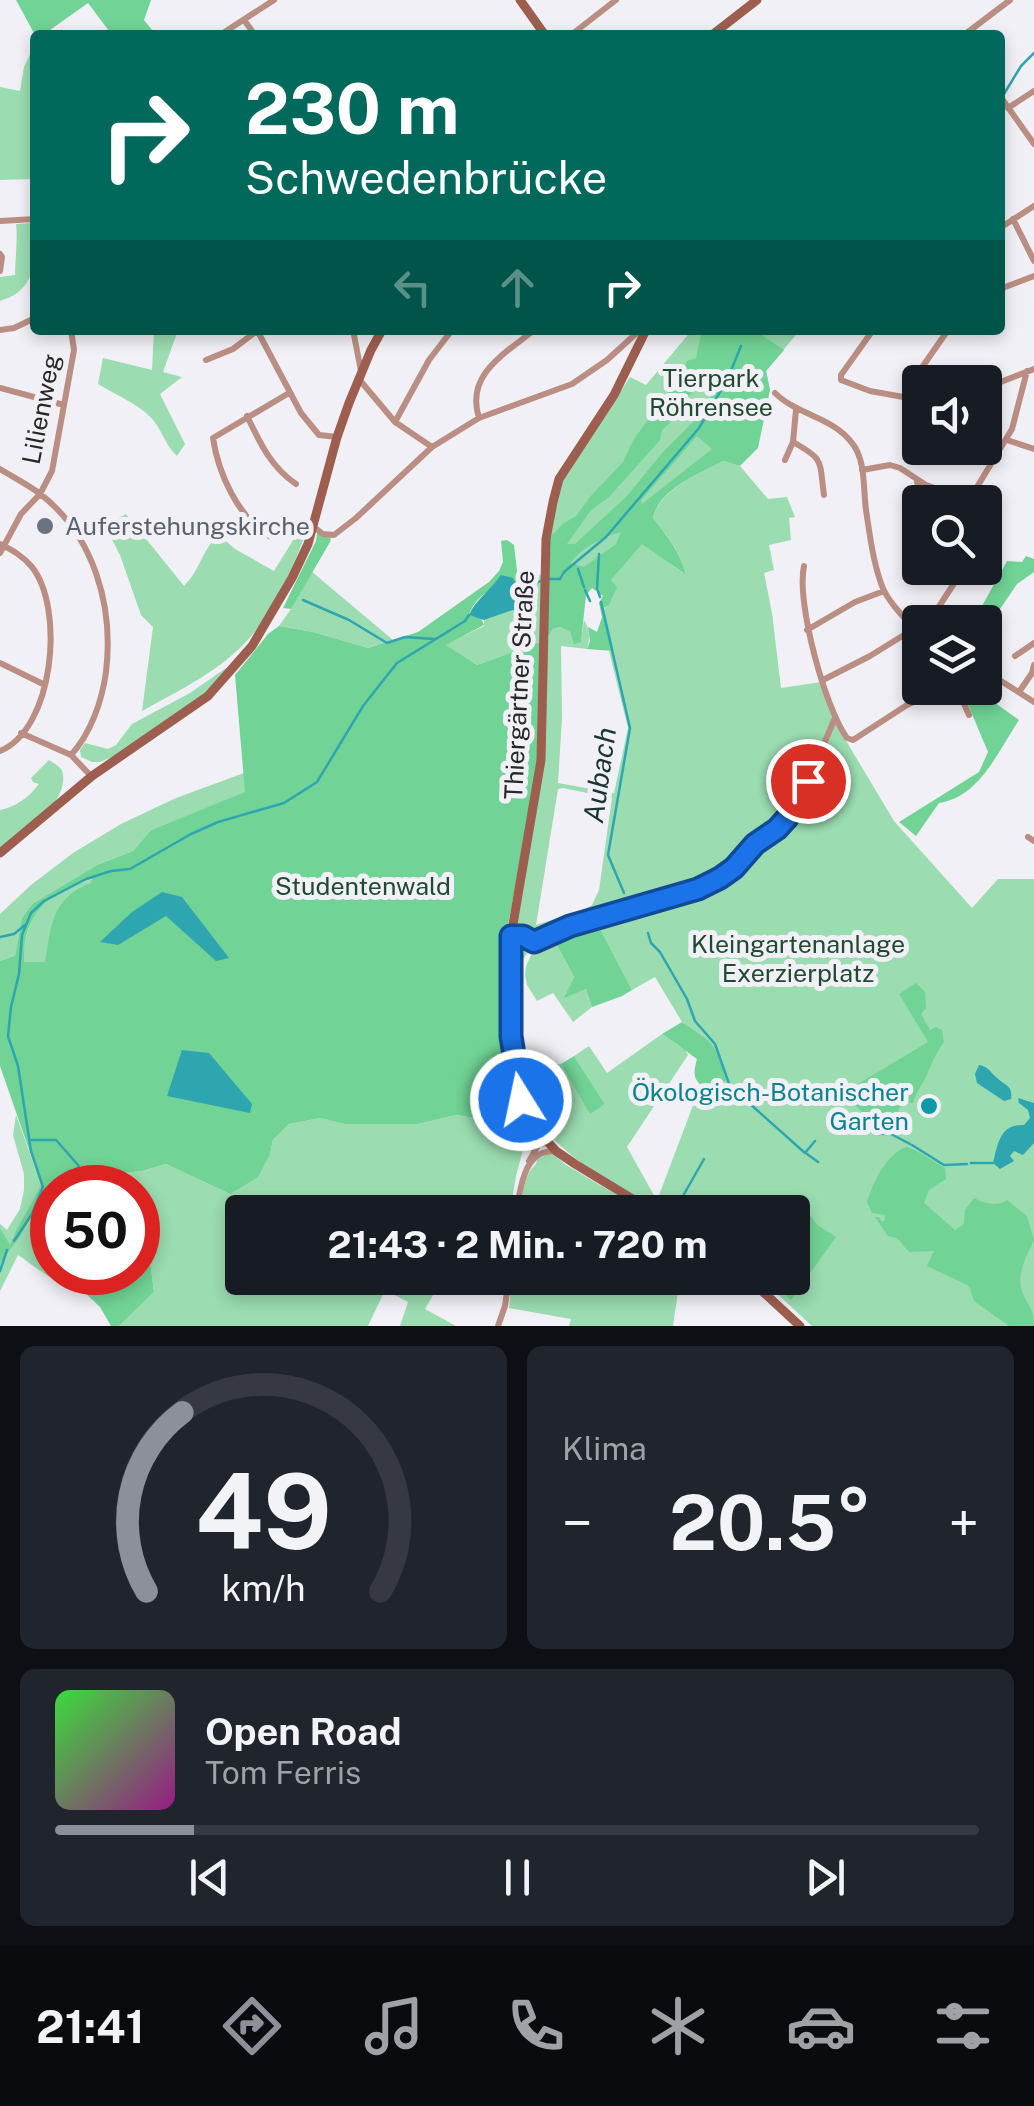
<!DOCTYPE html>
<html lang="de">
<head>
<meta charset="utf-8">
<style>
  body { margin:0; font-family:"Public Sans",sans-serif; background:#20242c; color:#f1f3f6; height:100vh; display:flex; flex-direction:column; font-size:38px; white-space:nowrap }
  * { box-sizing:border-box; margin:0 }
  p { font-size:32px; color:#9ea1a6 }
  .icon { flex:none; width:55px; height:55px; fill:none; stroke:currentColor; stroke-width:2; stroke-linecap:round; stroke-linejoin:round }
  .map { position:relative; height:1326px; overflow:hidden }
  .panel { display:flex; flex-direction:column; gap:20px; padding:20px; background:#0d0f14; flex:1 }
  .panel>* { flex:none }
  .banner { position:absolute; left:30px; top:30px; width:975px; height:305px; border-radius:10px; box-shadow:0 5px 15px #0003; background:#00695c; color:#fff; overflow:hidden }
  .buttons { position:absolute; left:902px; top:365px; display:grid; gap:20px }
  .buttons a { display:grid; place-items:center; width:100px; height:100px; border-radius:10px; background:#171b24; box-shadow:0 5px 15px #0003; font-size:50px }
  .speed { position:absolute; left:30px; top:1165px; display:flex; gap:20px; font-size:50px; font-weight:700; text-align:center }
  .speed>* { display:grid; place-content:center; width:130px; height:130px; border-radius:50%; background:#171b24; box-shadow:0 5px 15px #0003; line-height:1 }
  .speed .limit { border:15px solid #d22; background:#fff; color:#111 }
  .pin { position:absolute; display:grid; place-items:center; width:85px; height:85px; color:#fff; margin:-42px; border:5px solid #fff; border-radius:50%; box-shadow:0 2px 10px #0007 }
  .me { position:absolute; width:110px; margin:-55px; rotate:350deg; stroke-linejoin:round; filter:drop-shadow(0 0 8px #0008) }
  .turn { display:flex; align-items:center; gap:35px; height:210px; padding:0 50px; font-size:45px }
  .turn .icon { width:130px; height:130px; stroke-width:2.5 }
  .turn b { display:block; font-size:70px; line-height:85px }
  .lanes { display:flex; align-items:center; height:95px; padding:0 50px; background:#0003; justify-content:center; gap:50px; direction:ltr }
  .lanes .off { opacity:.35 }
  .big { font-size:75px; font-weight:700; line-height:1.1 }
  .panel .card { flex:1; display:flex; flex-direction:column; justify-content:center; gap:15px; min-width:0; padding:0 35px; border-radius:15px; background:#20242c }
  .panel .dial { align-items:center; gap:0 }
  .dial svg { height:260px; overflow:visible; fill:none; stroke:#363941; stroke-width:7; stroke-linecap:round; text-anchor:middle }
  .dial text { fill:#f1f3f6; stroke:none }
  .song { display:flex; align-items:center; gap:30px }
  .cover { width:120px; height:120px; border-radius:15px; background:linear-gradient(135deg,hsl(120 70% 55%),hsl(310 70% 35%)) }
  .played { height:10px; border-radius:5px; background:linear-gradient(90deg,#8c9099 15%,#363941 15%) }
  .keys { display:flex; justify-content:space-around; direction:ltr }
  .heat { display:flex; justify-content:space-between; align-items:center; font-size:55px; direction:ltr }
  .panel .tiles { flex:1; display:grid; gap:20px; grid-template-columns:1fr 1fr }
  .card:last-child { grid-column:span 2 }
  .trip { position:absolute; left:225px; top:1195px; width:585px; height:100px; border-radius:10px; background:#171b24; box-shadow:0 5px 15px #0003; font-weight:700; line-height:100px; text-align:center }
  .dock { display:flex; height:160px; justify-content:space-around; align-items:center; background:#090b0e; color:#9ea1a6 }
  .dock .icon { width:70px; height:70px }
  .dock .current { color:#8c9099 }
  .dock b { font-size:45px; color:#f1f3f6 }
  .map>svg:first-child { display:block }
  .green { fill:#9bdcb1; fill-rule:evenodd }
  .forest { fill:#71d396; fill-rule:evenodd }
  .water { fill:#2ea6b0 }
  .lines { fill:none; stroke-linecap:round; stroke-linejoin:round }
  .stream { stroke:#2ea6b0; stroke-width:2.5 }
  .street { stroke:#bb8e83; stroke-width:6 }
  .secondary { stroke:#9d5e4f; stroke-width:9 }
  .route-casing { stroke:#114b97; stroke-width:25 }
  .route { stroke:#1a73e8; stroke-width:18 }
  .worship-dot { fill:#6b7280; stroke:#f0f0f6; stroke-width:4 }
  .culture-dot { fill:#0f9aa8; stroke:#f0f0f6; stroke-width:4 }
  .labels { text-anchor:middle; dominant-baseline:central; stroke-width:10; stroke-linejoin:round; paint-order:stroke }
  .park-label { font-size:25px; fill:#214a31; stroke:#f0f0f6 }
  .street-label { font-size:25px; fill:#28282a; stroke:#f0f0f6 }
  .worship-label { font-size:25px; fill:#5b616d; stroke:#f0f0f6; text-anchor:start }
  .culture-label { font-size:25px; fill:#0d838f; stroke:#f0f0f6; text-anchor:end }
  .water-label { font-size:28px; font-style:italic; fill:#1a3436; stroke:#f0f0f6 }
</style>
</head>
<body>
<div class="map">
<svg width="1034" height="1326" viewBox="0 0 1034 1326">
  <rect width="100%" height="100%" fill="#f0f0f6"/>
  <path class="green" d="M35 44V179L0 180V87L20 91 24 67Z
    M32 223C35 257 40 289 0 301V277L15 275C15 258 18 241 16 224Z
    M154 330H178L163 372 182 377 160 394 185 444 177 456C166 446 163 433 154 421 141 405 116 395 98 384L103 358 152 370Z
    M692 330H800L766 371 770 390 712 449 623 531 616 544 557 593 549 538 562 479 630 377 646 385Z
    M723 461 740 466 768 499 787 497 795 517 789 518 791 540 769 545 774 570 764 573 772 613 781 688 821 682 836 724 894 821 972 908 998 879H1034V1326H812L760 1278H792V1212H670L660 1203 658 1198 695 1100 702 1092 709 1091 703 1036 682 1022 655 977 632 990 595 919 635 909H619L616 904 539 929 541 934 535 937 529 935 531 948 524 958 513 993 514 931 547 638 553 629 558 627 571 630 574 643 581 641 584 620C590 629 590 638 587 649L561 646 562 718 558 783 614 793 628 728 609 651 613 650 604 606 611 580 642 543 683 573C682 552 666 534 653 518 660 489 699 474 723 461ZM563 788 612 798 599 890 592 905 585 909 536 925 558 789Z
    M126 514 184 586C200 571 202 549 219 535L235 549 274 571 295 537 304 538C291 571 276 607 252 635 224 669 180 690 142 711L153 627 141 615 120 555 105 526Z
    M311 571 393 640 368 648 313 632 279 626 291 609Z
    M542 575 543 641 477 665 445 645 484 626V620L516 609 519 605 518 579Z
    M226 668 228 670 205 693 121 753 100 762H92L81 757 80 750 85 743 108 749 116 745 132 724 190 693Z
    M49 760C53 763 58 765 61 769 67 779 60 795 54 804L0 848V810C16 807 29 797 39 784L33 782 31 778Z
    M244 773 246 792 151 830 133 851 97 865 32 904 22 918 15 957 0 961V914L31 885 73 853 121 824 176 798Z
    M93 879 92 883 81 887 50 933 45 963 23 962C27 910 43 894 93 879Z
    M552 936 574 977 565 997 586 989 592 1007 573 1022 553 993 537 1001 527 985 525 976 526 966 537 943Z
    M662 1034 683 1045 688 1055 627 1147 656 1199 648 1205C611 1182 570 1161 543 1127 537 1104 522 1085 551 1072L550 1064H561L590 1113 605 1104 574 1056 589 1046 607 1073Z
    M16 1115 41 1184 33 1205 12 1238V1245L33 1215 43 1192 52 1218V1272L72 1273 76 1284C54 1285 36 1267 18 1255L0 1291V1263L10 1247 0 1228V1224L7 1230 20 1209 24 1190V1174L13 1135Z
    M456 1115 494 1121 521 1135H527L516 1176 510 1212H242V1278H443L425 1309 456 1326H400L408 1302 385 1290 368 1326H119L154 1292 143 1205 138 1200V1188L126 1187 113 1174 142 1171 166 1164 230 1194 270 1154 273 1140 289 1124 320 1118 344 1124H418Z
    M551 1152 566 1165 629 1202 627 1205 636 1212H520C523 1196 523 1175 536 1164L537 1160Z
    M512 1278H680L673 1326H569L571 1319 509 1308Z"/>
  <path class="forest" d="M16 0H151L144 20 156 35H112L88 3 43 35H35Z
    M702 330H754L784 350 766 371 770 390 758 448 740 466 723 461C699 474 659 489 653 518 667 535 681 553 685 574L642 544 611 580 617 587 609 605 604 607 614 651 587 649 590 641 588 627 597 632 602 617 599 603 603 596 592 588 586 595 581 642 574 644 570 631 559 627 553 629 547 638 549 538 563 524 576 516 590 497 623 462 634 439 681 375 687 361 696 358ZM700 380 712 395 703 412 663 452 627 496 575 544H567L591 510 609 497 660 440 662 430 674 419ZM697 436 712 449 642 504 641 500ZM621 532 616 544 584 567 570 563C583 547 602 537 621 532Z
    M317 533 331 537 330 542 291 609 283 608 316 541Z
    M507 540 514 545 519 588 513 578C495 586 476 595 469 615L481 618 484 625 446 645 477 665 543 641 540 734 534 786 507 930 501 1004 505 1065 519 1109 530 1133 525 1136 494 1121 456 1115 418 1124H344L320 1118 289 1124 273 1140 270 1154 258 1177 230 1194 166 1164 142 1171 114 1174 126 1187H108L102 1179 94 1187 52 1188V1218L43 1193 21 1235 0 1263V1228L10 1245C16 1226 33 1205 41 1184L0 1066V961L15 956 22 918 32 904 97 865 133 851 151 830 245 792 235 675 268 634 279 626 313 632 368 648 418 632 489 582 499 571 503 562 501 541ZM92 879 91 883C52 897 51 926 45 962H24C23 914 47 892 92 879Z
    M1026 556 1034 559V572L1017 584 985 631V622H973L1007 561 1022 562Z
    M985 687 991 700 1019 720C998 751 980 797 939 803L916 836 899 822 979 772 988 752 961 688Z
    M595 919 632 990 622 996 592 1007 586 989 564 998 574 977 552 936Z
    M916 983 925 992 926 1008 921 1014 930 1030 936 1027 942 1030 944 1042C937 1051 933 1061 928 1072 924 1083 916 1091 913 1103L904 1102 898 1110 901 1131 895 1136 891 1122 879 1129 843 1093 928 1042 899 994Z
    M682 1022C714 1043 715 1043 726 1080L708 1091C694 1080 692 1077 697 1059 685 1051 676 1042 662 1034Z
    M515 1039H521L525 1063 537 1068 550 1064 551 1072 548 1078H538C530 1094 536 1109 543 1124V1127C522 1100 520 1071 515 1039Z
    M574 1056 605 1104 590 1114 561 1064Z
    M906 1147 915 1150 945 1168 946 1179 929 1190 924 1203 955 1230 964 1224 965 1210 974 1198C983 1203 999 1207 1007 1200L1027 1216 1034 1240C1026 1258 1014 1277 1024 1296 1030 1308 1034 1312 1034 1326H1009L974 1301 969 1286 927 1266 934 1251 910 1252C900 1245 903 1238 888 1236L875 1217H879L882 1222 885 1220V1215L872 1213 867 1202C874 1181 885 1156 906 1147Z
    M138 1200 143 1205 154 1292 119 1326H111L100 1307 76 1284 72 1273 138 1272Z
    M808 1212 816 1224 836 1237 791 1300 765 1278H792L793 1222 797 1221 803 1213Z"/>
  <path class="water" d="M501 575 513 578 519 588V605L516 609 484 620 469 615C476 599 491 590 501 575Z
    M162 892 182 897 229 958 216 961 166 916 118 945 100 942 132 912Z
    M182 1050 209 1053 252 1104 250 1113 167 1096Z
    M979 1065C989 1067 989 1071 996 1077 1005 1086 1013 1085 1011 1099L1004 1101 977 1083 975 1074Z
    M1018 1098 1034 1103V1143L1023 1155 1014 1151 1010 1156 1014 1161 1000 1169 993 1163C998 1143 1000 1124 1024 1125L1030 1118 1028 1110 1019 1103Z"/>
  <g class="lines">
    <path class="stream" d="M1004 94 1021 66 1034 53
      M578 569 584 587
      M549 579H560L564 572 606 537 699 428 728 378 741 346
      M519 588 541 581
      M597 589 599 554
      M585 590 590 601
      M598 591 600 597
      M303 600 349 620 387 643 405 637 434 639
      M601 602 630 728 608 855 624 893
      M648 933 651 943 660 952 687 999 695 1021 715 1044 733 1095 727 1104
      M0 937 14 934 25 925
      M734 1095 749 1103 805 1153 815 1141
      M879 1134 889 1133 910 1144
      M32 1140H56L78 1165 84 1182
      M912 1145 944 1165 967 1164
      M807 1154 818 1162
      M971 1163H993
      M679 1203 704 1159
      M14 1241 32 1214 43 1187 31 1151 18 1066 8 1036 11 1007 19 974 22 935 31 913 44 901 86 879 111 871 130 869 191 834 218 822 284 803 317 782 363 706 397 663 465 621 469 615
      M0 1271 7 1250"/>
    <path class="street" d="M244 20 255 35
      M220 35 274 0
      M571 35 616 0
      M964 35 1010 0
      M1000 96 1034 144
      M1008 108 1034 91
      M1013 219 1034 261
      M0 221 35 219
      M1000 228 1034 206
      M0 254 2 257 0 271
      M1000 289 1034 276
      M0 330 14 328 35 318
      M257 330 301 413 319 435 337 437
      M353 330 361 371
      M873 330 841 375V380L870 391 920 400
      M206 360 233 349 258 330
      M358 378 395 422 432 447
      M0 388 64 405
      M985 388 1034 369
      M775 393C797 415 833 417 852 443 866 460 863 489 866 510 870 536 873 562 882 586 889 604 908 621 920 635
      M908 399 916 376 948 330
      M247 416C260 443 271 467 296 484
      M479 418C465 374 505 354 534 330
      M395 422 429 360 452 330
      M1007 440 1034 449
      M793 442C825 460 819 460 824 495
      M785 460 793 442 796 410
      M0 469C13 477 27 484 39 493 94 535 114 606 106 672 102 701 91 733 71 755
      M862 470 890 465 900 468 926 485 969 500
      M917 482 922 502
      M968 502 1012 429 1027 371
      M314 527 323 534 334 535 356 518 432 447 479 418 572 384 607 360 640 330
      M269 536C238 517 218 473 213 438L289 393
      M0 544C12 550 23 556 32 567 65 609 54 729 0 751
      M0 553 21 514 40 494 52 471 74 350 71 330
      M804 566C796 602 825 708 847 738L853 740 907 705 942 688
      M923 622 938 608 964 568
      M807 630 855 602 884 591
      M1015 656 1034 643
      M0 663 45 685
      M823 680 870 656 920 625
      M993 681H1001L1034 702
      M957 688 969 715
      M1019 692 1032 673 1034 665
      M21 733 71 755 91 776
      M1028 837 1034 841
      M511 936H523L534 941 594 918 698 889 729 873 755 844 777 829 787 818 808 781 835 718
      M529 1161 539 1144 547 1143
      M516 1212C521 1188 523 1150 555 1151
      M498 1326 505 1306 509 1278"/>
    <path class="secondary" d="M520 0 545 35
      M712 35 757 0
      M646 330 614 395 559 479 553 502 546 539 541 760 511 936 509 989 511 1036 517 1081 521 1100 537 1130 556 1151 575 1164 654 1212
      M0 853 92 776 208 696 252 646 292 578 308 544 337 437 349 403 371 350 382 330
      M748 1278 800 1326"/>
  </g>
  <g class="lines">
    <defs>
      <path id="route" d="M521 1100 511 1036V936H523L534 942 570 926 698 889 720 878 734 868 755 844 777 829 787 818 808 781"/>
    </defs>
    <use href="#route" class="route-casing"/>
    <use href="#route" class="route"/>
  </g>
  <circle class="worship-dot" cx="45" cy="526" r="10"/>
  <circle class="culture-dot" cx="929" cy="1106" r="10"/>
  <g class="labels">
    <g class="park-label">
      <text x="711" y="378">Tierpark<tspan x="711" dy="29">Röhrensee</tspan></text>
      <text x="363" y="886">Studentenwald</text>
      <text x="798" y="944">Kleingartenanlage<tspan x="798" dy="29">Exerzierplatz</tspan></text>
    </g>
    <g class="street-label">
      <text transform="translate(41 409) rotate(-79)">Lilienweg</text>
      <text transform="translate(519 685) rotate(-87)">Thiergärtner Straße</text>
    </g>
    <g class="worship-label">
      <text x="65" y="526">Auferstehungskirche</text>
    </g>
    <g class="culture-label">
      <text x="909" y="1092">Ökologisch-Botanischer<tspan x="909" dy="29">Garten</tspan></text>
    </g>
    <g class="water-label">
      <text transform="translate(599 775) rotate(-82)">Aubach</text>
    </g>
  </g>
</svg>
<div class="buttons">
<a><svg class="icon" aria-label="sound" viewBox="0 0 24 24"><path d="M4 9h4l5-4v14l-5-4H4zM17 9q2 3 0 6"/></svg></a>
<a><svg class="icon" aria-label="search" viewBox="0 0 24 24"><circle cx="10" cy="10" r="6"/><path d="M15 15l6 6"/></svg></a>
<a><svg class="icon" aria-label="layers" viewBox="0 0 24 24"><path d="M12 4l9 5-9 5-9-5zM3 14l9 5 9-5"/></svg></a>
</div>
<div class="speed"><div class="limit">50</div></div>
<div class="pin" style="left:808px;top:781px;background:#d93025"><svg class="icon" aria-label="arrive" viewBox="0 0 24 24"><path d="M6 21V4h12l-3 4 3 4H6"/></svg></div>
<svg class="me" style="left:521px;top:1100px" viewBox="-20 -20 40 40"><circle r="17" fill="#1a73e8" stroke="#fff" stroke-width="3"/><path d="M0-11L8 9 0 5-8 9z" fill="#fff"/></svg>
<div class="trip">21:43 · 2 Min. · 720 m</div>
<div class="banner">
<div class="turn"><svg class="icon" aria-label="right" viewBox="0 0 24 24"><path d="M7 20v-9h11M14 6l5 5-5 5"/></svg><div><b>230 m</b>Schwedenbrücke</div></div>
<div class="lanes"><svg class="icon off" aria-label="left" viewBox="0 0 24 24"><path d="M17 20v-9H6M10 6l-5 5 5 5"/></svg><svg class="icon off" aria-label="ahead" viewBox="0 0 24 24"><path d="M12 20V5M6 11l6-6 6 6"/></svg><svg class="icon" aria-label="right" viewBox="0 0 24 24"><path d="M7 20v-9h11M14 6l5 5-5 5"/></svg></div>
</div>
</div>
<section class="panel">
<div class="tiles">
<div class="card dial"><svg viewBox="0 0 100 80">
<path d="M14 69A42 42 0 1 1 86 69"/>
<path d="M14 69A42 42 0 0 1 25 14" stroke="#8c9099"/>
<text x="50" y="56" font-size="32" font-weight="700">49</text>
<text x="50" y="72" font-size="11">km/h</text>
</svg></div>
<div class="card"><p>Klima</p>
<div class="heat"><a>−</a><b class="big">20.5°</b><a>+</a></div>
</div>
<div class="card">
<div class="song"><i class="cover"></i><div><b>Open Road</b><p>Tom Ferris</p></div></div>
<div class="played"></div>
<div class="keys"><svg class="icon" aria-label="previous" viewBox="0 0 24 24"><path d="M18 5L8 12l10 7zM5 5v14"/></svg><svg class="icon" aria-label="pause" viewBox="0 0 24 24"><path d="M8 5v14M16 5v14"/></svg><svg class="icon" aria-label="next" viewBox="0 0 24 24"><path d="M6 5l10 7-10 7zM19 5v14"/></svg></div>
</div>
</div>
</section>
<nav class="dock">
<b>21:41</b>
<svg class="icon current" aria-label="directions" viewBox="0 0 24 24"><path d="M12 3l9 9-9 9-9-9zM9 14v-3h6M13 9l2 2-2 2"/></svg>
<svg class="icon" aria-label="music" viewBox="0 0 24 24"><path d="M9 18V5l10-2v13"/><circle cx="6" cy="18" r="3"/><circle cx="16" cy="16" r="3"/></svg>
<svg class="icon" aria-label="phone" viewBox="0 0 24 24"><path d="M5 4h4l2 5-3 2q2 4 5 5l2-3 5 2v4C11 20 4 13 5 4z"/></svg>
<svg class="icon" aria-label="climate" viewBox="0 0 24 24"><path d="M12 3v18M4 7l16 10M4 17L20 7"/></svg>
<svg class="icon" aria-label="car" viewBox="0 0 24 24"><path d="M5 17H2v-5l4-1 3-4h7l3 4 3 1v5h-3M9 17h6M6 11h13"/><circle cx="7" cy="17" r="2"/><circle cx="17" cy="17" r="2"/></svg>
<svg class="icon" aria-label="filters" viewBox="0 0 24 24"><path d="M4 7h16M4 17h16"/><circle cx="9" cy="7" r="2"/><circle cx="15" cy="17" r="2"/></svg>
</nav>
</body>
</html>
